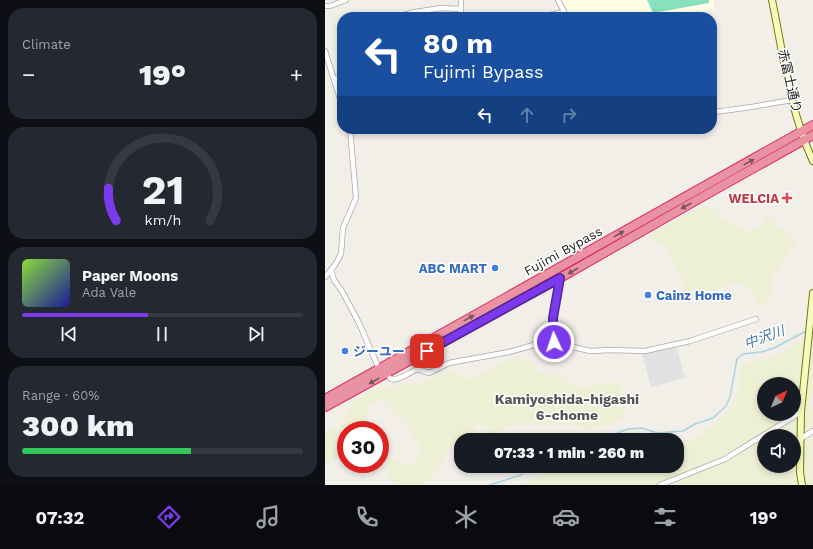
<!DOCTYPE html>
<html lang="en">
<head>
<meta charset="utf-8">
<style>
  body { margin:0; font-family:"Work Sans","Noto Sans JP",sans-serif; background:#242831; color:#f1f3f6; height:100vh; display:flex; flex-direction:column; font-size:15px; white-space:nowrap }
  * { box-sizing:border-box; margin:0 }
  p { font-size:13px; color:#9ea1a6 }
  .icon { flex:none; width:22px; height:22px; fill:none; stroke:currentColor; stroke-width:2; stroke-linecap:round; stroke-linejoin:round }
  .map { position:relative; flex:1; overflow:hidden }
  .details { display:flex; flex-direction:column; gap:8px; padding:8px; background:#0d0f14; width:325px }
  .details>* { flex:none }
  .guide { position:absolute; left:12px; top:12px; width:380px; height:122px; border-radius:16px; box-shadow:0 2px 6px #0003; background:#1a4fa0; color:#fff; overflow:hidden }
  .needle { width:26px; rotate:44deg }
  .controls { position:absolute; left:432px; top:377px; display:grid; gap:8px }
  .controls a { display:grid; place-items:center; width:44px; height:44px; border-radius:50%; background:#171b24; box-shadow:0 2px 6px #0003; font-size:20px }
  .speed { position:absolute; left:12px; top:421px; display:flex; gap:8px; font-size:20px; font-weight:700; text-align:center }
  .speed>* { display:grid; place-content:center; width:52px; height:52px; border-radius:50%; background:#171b24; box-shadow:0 2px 6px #0003; line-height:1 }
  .speed .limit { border:6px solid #d22; background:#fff; color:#111 }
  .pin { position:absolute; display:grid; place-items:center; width:34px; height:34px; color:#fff; margin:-17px; border-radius:8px; box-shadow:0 2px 6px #0006 }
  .me { position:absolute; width:44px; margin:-22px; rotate:357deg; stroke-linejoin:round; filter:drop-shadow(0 0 3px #0008) }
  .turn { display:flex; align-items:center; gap:14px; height:84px; padding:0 20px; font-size:18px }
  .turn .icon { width:52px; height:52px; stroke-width:2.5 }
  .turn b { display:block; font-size:28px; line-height:34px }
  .lanes { display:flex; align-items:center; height:38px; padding:0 20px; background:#0003; justify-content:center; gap:20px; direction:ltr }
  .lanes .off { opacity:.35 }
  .big { font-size:30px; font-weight:800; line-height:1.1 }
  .details .card { flex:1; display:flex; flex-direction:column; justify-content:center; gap:6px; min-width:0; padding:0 14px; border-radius:16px; background:#242831 }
  .details .dial { align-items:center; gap:0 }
  .dial svg { height:104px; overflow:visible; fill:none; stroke:#363941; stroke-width:7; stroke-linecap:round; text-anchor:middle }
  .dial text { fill:#f1f3f6; stroke:none }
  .song { display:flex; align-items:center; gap:12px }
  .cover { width:48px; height:48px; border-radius:6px; background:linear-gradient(135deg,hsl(90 70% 55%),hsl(240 70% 35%)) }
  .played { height:4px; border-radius:2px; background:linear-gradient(90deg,#7c3aed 45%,#363941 45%) }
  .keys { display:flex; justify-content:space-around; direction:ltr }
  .heat { display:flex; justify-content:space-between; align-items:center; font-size:22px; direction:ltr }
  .charge { height:6px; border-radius:3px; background:linear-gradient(90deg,#34c759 60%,#363941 0) }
  .trip { position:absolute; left:129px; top:433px; width:230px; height:40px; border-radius:16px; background:#171b24; box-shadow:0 2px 6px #0003; font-weight:800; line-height:40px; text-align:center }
  .menu { display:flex; height:64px; justify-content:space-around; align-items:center; background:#090b0e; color:#9ea1a6 }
  .menu .icon { width:28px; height:28px }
  .menu .on { color:#7c3aed }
  .menu b { font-size:18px; color:#f1f3f6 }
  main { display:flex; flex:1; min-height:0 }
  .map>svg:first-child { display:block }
  .education { fill:#ffffe5 }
  .farmland { fill:#eef0d5; fill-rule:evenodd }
  .pitch { fill:#88e0be }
  .parking { fill:#e2e2e2 }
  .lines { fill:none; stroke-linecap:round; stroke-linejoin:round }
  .stream { stroke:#aad3df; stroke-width:1.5 }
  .street-casing { stroke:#a9a9a9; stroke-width:6 }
  .secondary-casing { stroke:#707d05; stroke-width:8 }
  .highway-casing { stroke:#dc2a67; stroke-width:10 }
  .street { stroke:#fff; stroke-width:4.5 }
  .secondary { stroke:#f7fabf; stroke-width:6 }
  .highway { stroke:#e892a2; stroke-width:8 }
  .oneway { fill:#7b545c }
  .route-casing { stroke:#51269a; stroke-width:10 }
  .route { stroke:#7c3aed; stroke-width:7 }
  .health-dot { fill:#e0444e; stroke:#fff; stroke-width:1.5 }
  .shop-dot { fill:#3f7fe0; stroke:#fff; stroke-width:1.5 }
  .labels { text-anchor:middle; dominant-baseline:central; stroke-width:3; stroke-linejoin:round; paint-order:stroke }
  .street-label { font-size:13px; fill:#222; stroke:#fff }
  .health-label { font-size:13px; font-weight:bold; fill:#be3a42; stroke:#fff; text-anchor:end }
  .shop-label { font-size:13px; font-weight:bold; fill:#366cbe; stroke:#fff; text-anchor:start }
  .water-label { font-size:14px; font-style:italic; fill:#4a7aab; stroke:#fff }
  .neighbourhood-label { font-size:14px; font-weight:bold; fill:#555; stroke:#fff }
</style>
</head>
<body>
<main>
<section class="details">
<div class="card"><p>Climate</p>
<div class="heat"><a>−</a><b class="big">19°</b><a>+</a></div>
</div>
<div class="card dial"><svg viewBox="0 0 100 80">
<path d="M14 69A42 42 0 1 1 86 69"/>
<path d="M14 69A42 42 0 0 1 8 44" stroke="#7c3aed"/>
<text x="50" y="56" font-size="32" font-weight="700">21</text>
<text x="50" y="72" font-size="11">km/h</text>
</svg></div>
<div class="card">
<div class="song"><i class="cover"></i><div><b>Paper Moons</b><p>Ada Vale</p></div></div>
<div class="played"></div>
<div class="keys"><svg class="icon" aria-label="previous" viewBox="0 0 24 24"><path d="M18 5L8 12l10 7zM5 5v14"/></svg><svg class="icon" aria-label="pause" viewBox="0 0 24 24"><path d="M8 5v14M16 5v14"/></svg><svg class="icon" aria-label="next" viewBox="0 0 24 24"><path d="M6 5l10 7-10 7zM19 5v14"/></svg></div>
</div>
<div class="card"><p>Range · 60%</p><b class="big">300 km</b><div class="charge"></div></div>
</section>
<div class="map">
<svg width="488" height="485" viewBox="0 0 488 485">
  <rect width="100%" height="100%" fill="#f2efe9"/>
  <path class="education" d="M236 0H388L389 9 367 12V17H245Z"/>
  <path class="farmland" d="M379 204 390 210 396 217 421 231 432 228 437 223 440 216 452 225 464 232 470 240V245L456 263 445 283 446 292 445 298 438 304 433 305 426 289 409 283 368 300 358 285 350 264 341 249 324 236 332 230Z
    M488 337V485H197L234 466H352V447L373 437 400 414 413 395V377L419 363 432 361 456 353 472 340ZM439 384H469V414H439ZM439 436H469V466H439Z
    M195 357 218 373 229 374 239 376 245 385 254 387 267 386 279 382 295 383 303 402 299 417 288 424 260 430 246 424H194L167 434 152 422 144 440H136V443L128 444 118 458 116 466 102 482 95 485H73L64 478 63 462 69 459 82 465 89 463 97 451 82 424 55 398 43 406 38 430H21V451L0 466V434L4 430 14 428 22 410 34 398 53 387 66 388 75 384 96 383 129 371 140 379 158 373 183 360Z
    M306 431 319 433 333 440H283L295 434Z"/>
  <path class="pitch" d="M322 0H384V3L328 13Z"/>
  <path class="parking" d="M351 345 360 378 326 387 317 354Z"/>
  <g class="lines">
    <path class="stream" d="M274 440 303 429 317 428 332 433 358 431 370 424 388 418 401 406 405 397 412 359 418 354 436 352 449 348 483 330
      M165 485 196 475 204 467 208 466"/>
    <defs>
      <path id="street" d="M136 0V17
        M233 0 242 17
        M0 6H5L21 0
        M71 17 90 12 116 8 136 9
        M215 17 239 12
        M0 51 17 105
        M9 79 17 77
        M387 112C414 110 441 104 468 100
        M6 270 9 280 17 291 34 323 54 369
        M0 277 10 265 16 254 18 228 31 198 25 129
        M229 342 228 318 235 278
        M62 373C63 375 64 378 66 379 71 382 86 372 92 369L104 373 124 363 184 352 223 341 265 351 286 350 320 351 365 341 431 319
        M475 439 488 431
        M335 485 400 459 476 412"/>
      <path id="secondary" d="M447 0C458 53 465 112 488 161
        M477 485 475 472 476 412 488 293"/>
      <path id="highway" d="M0 399 488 125
        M0 407 235 278 386 192 488 135"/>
    </defs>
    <use href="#street" class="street-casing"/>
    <use href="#secondary" class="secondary-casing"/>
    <use href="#highway" class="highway-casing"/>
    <use href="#street" class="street"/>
    <use href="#secondary" class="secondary"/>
    <use href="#highway" class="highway"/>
  </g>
  <defs><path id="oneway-solid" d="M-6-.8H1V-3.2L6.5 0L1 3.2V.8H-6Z"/></defs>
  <g class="oneway">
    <use href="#oneway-solid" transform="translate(424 162) rotate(-28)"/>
    <use href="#oneway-solid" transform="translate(361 206) rotate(150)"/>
    <use href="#oneway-solid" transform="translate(294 234) rotate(-29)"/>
    <use href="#oneway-solid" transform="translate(248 271) rotate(150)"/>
    <use href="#oneway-solid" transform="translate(144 318) rotate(-29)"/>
    <use href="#oneway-solid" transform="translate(49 381) rotate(151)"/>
  </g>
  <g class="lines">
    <defs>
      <path id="route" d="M102 351 235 278 228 318 229 342"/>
    </defs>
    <use href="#route" class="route-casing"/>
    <use href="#route" class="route"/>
  </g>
  <path class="health-dot" d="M460 192h4v4h4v4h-4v4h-4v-4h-4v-4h4z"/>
  <g class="shop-dot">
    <circle cx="170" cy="268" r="4"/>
    <circle cx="323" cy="295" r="4"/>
    <circle cx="20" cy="351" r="4"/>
  </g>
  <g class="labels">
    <g class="street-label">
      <text transform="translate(465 81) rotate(77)">赤富士通り</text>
      <text transform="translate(238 251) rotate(-29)">Fujimi Bypass</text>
    </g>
    <g class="health-label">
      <text x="454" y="198">WELCIA</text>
    </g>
    <g class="shop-label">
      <text x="162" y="268" text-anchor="end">ABC MART</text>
      <text x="331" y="295">Cainz Home</text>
      <text x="28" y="351">ジーユー</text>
    </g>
    <g class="water-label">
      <text transform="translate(439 337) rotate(-20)">中沢川</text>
    </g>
    <g class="neighbourhood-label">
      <text x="242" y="399">Kamiyoshida-higashi<tspan x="242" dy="16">6-chome</tspan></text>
    </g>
  </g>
</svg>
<div class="controls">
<a><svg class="needle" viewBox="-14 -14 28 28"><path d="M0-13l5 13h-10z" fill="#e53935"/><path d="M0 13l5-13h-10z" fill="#9ea1a6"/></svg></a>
<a><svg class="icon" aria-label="sound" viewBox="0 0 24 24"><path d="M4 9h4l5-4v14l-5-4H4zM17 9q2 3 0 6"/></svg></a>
</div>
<div class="speed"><div class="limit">30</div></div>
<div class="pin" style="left:102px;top:351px;background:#d93025"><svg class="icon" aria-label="arrive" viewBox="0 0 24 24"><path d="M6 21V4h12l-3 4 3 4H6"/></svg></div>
<svg class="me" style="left:229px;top:342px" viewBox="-20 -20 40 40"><circle r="17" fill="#7c3aed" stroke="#fff" stroke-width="3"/><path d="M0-11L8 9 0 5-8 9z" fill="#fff"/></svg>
<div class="trip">07:33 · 1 min · 260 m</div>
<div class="guide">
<div class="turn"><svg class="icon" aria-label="left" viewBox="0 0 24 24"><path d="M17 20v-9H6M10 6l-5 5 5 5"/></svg><div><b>80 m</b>Fujimi Bypass</div></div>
<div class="lanes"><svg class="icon" aria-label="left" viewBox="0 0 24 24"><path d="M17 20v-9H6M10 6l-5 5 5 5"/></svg><svg class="icon off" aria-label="ahead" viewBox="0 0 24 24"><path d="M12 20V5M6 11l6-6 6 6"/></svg><svg class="icon off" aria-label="right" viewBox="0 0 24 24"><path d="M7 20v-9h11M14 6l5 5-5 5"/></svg></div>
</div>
</div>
</main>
<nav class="menu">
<b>07:32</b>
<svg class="icon on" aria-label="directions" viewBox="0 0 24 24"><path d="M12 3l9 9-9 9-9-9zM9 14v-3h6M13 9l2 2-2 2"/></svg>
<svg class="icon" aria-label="music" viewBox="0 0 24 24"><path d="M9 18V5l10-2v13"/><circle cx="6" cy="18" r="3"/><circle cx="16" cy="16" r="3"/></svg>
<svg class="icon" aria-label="phone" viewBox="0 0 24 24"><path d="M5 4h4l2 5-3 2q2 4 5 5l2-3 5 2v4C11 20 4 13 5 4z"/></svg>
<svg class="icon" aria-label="climate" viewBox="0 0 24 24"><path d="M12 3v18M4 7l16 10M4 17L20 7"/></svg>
<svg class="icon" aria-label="car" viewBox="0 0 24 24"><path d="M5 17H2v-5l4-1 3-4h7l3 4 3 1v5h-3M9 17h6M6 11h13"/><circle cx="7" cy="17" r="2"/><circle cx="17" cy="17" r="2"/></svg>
<svg class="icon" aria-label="filters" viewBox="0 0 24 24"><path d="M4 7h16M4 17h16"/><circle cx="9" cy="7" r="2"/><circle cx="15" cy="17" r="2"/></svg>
<b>19°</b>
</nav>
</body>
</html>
